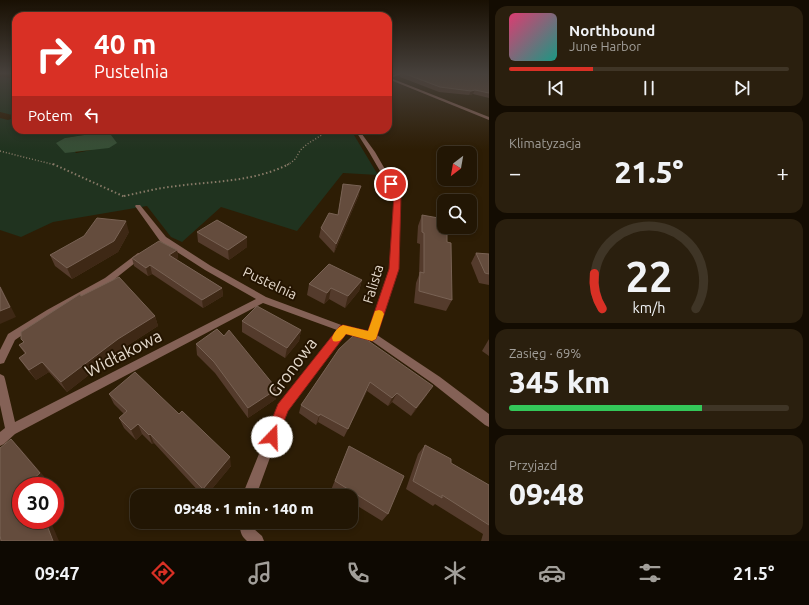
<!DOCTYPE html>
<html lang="pl">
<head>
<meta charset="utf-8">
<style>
  body { margin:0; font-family:Ubuntu,sans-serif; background:#2a1f0e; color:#f1f3f6; height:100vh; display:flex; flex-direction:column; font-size:15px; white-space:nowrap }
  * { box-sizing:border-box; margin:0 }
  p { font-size:13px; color:#a29f9a }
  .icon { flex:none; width:22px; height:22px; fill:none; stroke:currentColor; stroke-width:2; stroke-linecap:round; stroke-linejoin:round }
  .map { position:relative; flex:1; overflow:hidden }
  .panel { display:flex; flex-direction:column; gap:6px; padding:6px; background:#130c02; width:320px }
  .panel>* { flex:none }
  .guide { position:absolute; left:12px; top:12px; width:380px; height:122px; border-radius:12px; box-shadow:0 2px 6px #0003,0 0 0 1px #3f3526; background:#d93025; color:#fff; overflow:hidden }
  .needle { width:26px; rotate:211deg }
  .fabs { position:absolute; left:437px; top:146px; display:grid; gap:8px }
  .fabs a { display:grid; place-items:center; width:40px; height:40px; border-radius:8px; background:#221604; box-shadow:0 2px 6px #0003,0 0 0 1px #3f3526; font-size:20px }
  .speed { position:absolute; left:12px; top:477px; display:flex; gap:8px; font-size:20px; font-weight:700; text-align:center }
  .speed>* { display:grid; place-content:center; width:52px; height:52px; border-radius:50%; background:#221604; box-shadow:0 2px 6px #0003,0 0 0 1px #3f3526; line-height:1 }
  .speed .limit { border:6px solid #d22; background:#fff; color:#111 }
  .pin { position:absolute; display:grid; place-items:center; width:34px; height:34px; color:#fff; margin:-17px; border:2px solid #fff; border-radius:50%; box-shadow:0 1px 4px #0007 }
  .me { position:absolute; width:44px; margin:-22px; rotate:21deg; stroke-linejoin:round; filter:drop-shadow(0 0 3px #0008) }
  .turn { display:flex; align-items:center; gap:14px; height:84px; padding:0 16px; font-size:18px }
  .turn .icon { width:52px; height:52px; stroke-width:2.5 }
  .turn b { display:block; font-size:28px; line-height:34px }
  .then { display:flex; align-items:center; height:38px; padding:0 16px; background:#0003; gap:8px; font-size:15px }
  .big { font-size:30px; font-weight:800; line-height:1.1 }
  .panel .tile { flex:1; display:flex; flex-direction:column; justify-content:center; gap:6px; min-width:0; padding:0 14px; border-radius:12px; background:#2a1f0e }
  .panel .dial { align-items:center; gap:0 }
  .dial svg { height:104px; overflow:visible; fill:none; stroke:#3f3526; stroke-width:7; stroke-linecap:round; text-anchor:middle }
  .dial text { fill:#f1f3f6; stroke:none }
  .song { display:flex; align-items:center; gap:12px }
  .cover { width:48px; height:48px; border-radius:6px; background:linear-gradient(135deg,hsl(340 70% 55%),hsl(170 70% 35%)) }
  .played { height:4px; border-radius:2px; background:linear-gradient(90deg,#d93025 30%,#3f3526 30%) }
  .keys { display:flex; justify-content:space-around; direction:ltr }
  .heat { display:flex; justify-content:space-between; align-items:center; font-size:22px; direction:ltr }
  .charge { height:6px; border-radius:3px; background:linear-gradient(90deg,#34c759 69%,#3f3526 0) }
  .trip { position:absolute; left:130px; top:489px; width:228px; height:40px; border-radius:12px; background:#221604; box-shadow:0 2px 6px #0003,0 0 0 1px #3f3526; font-weight:800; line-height:40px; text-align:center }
  .tabs { display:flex; height:64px; justify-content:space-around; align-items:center; background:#0e0902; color:#a29f9a }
  .tabs .icon { width:28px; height:28px }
  .tabs .on { color:#d93025 }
  .tabs b { font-size:18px; color:#f1f3f6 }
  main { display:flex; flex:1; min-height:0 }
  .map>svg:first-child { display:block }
  .green { fill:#20331f; fill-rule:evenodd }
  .forest { fill:#364e35 }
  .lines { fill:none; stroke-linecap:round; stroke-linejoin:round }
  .path-far1 { stroke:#897b68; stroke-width:1.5; stroke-dasharray:1 2; stroke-linecap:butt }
  .path { stroke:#897b68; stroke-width:2; stroke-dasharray:1.5 2.5; stroke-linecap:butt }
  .lane { fill:#846156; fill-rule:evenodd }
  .street { fill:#846156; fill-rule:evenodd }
  .wall { fill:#543b2c }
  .shaded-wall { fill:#3e2815 }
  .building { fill:#644c3d; stroke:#786254 }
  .route { fill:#d93025; stroke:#8d1f18 }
  .slow { fill:#f59e0b }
  .labels { text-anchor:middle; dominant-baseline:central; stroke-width:4; stroke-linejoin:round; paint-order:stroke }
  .street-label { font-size:14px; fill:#e5dacc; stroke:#241400 }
  .near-street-label { font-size:17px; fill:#e5dacc; stroke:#241400 }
</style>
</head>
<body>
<main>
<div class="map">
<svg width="489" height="541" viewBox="0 0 489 541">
  <rect width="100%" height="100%" fill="#2d1d05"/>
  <path class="green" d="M2 76 9 78H16V116L0 112V77Z
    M16 117V130H351L378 175 343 173 297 231 221 207 182 242 171 237 147 206 53 222 21 237 0 230V118L8 120ZM103 132 91 150 76 153 65 138Z"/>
  <path class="forest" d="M103 132 111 135 117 143 109 148 65 153 56 143 65 138Z"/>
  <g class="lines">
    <path class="path-far1" d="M0 151 55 165
      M287 165C300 158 295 154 304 147 311 140 320 138 327 130"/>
    <path class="path" d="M53 164 125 197
      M124 196C139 193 154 189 169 187 209 181 252 183 289 164"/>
    <path class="lane" d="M388 77 489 117V120L388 79Z"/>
    <path class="street" d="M399 73H404L388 79V77Z
      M355 130H359L375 152 400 195 398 269 377 335 440 377 489 414V427L485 425 432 383 369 339 345 333 287 411 256 496H242L279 404 337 330 263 303 15 434 4 444 0 446V432L5 428 0 405V374L4 376 5 379 15 422 256 299 205 270 160 241 135 206 136 205H140L166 237 211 266 266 297 344 326 369 331 390 269 394 195 369 152Z
      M138 253H144L145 255 111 282 53 314 15 340 4 363 0 364V350L8 334 47 310 105 278Z
      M240 522H254V529L262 536 264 541H247C240 535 240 530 240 522Z"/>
  </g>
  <path class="wall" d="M401 73H489V98L473 94 469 95 439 92 400 77Z
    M343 184 359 195 334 253 319 237 321 228 338 215Z
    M422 215 447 242 452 300 446 311 414 303 416 283 419 275 420 244 417 243 418 226Z
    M129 232 118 252 72 279 55 266 50 255Z
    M197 232 247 237V247L229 260 198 242Z
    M177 250 178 258 176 259 222 288 223 296 203 308 152 274 148 276 134 266 132 258Z
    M476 253 489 254V285L479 283 471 263Z
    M362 280 359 291 345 308 329 299 324 304 307 295 309 284Z
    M81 296 155 316 158 326 122 349 67 392 49 372 36 380 26 368 19 358 25 354 19 345 24 342 21 339Z
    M242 321 301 330 299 341 285 358 242 332Z
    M489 339V356L482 351Z
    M196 344 277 389 276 399 248 418 215 373 197 355Z
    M339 349 427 395 411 416 392 402 388 406 367 391 344 437 318 422 316 425 299 413 301 405Z
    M109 394 231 466 206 496H203L154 443 152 444 142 434 136 440 124 428 119 418 124 414 114 404Z
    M425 445 451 463 489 485V541H481L483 534 435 504 433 506 406 489 418 454Z
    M349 446 388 514 382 521 351 502V496H341L331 490Z"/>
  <path class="shaded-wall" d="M475 90 473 94 469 95 471 91Z
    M361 186 359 195 334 253 336 244Z
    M126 221 129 232 118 252 72 279 67 268Z
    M247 237V247L229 260 228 250Z
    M177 250 178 258 170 263 169 255Z
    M150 265 152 274 148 276 146 268Z
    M362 280 359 291 345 308 348 296Z
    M0 285 16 317 0 324Z
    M222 288 223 296 203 308 202 300Z
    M331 288 329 299 324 304 327 293Z
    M155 316 158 326 122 349 67 392 61 382 118 339Z
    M301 330 299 341 285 358 287 348Z
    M42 362 49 372 36 380 29 370Z
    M370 382 367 391 344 437 348 429Z
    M433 386 427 395 411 416 416 408Z
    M277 389 276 399 248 418V408Z
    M397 393 392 402 388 406 392 398Z
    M320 414 318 422 316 425 319 416Z
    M138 424 142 434 136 440 131 430Z
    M150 434 154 443 152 444 149 435Z
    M11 439 20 448 48 481 43 486H35L31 481Z
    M230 457 231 466 206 496H204L203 489Z
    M45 520H50L59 541H53Z"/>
  <path class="building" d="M403 73H475L489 75V93L475 90 471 91 440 87Z
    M343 184 361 186 336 244 321 228 329 213 338 215Z
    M422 215 444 219V227H447V242L451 243 452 300 419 291 420 272 424 273V233L422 232Z
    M97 218 126 221 114 241 67 268 50 255 84 236Z
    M217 220 247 237 228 250 197 232Z
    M159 241 177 250 169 255 222 288 202 300 150 265 146 268 132 258Z
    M476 253 489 254V274L485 273Z
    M329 264 362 280 348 296 331 288 327 293 309 284Z
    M119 277 155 316 118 339 61 382 42 362 29 370 19 358 26 353 19 345 24 342 21 339V332L80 294 81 296Z
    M0 287 10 307 0 311Z
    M257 306 301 330 287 348 242 321Z
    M217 329 224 336 229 330 277 389 248 408 214 362 196 344Z
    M354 335H360L433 386 416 408 397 393 392 398 370 382 348 429 320 414 319 416 301 405 339 349Z
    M135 372 179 414 182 411 230 457 203 489 150 434 149 435 138 424 131 430 119 418 127 411 109 394Z
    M11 439 40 473 31 481 35 486H21V520H45L53 541H1L0 535V448Z
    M425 445 451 459V463L489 485V525L442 495V498L413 481Z
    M349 446 404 476 388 514 335 481Z"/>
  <linearGradient id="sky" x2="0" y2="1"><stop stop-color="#191003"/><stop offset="0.49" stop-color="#46403b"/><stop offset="1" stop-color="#46403b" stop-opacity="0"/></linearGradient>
  <rect width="489" height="149" fill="url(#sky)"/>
  <path class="route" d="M391 182 393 183 401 195 399 269 377 336 376 339 372 341 346 334 288 411 276 442 272 444 267 442 265 437 278 404 340 326 343 325 368 331 389 269 394 195 387 184Z"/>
  <path class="slow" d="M379 310 382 311 384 314 376 339 372 341 346 334C342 339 340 343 333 341L332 338C334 332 338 327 343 325L368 331 375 311Z"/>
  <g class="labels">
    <g class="street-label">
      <text transform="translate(270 283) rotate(25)">Pustelnia</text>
      <text transform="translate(373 284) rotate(-73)">Falista</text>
    </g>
    <g class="near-street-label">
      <text transform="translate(123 353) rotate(-27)">Widłakowa</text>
      <text transform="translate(292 367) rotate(-53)">Gronowa</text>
    </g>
  </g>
</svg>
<div class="fabs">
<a><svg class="needle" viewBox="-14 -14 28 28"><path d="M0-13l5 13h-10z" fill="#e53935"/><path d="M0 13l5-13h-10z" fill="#a29f9a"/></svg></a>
<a><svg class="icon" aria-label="search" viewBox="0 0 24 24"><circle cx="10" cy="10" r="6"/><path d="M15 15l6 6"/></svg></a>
</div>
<div class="speed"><div class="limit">30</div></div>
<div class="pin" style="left:391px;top:184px;background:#d93025"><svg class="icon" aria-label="arrive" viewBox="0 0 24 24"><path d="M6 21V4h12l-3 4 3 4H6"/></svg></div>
<svg class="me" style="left:272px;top:437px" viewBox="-20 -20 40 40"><circle r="19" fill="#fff"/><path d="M0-13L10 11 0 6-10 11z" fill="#d93025"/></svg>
<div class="trip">09:48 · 1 min · 140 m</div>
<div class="guide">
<div class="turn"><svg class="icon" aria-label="right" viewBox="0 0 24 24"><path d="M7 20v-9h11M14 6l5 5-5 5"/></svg><div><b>40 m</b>Pustelnia</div></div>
<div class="then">Potem<svg class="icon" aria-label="left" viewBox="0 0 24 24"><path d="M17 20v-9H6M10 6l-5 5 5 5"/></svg></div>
</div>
</div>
<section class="panel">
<div class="tile">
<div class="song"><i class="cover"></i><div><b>Northbound</b><p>June Harbor</p></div></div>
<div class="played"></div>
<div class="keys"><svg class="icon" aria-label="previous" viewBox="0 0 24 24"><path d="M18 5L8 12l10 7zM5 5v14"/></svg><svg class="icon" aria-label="pause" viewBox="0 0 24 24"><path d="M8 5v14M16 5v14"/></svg><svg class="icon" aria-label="next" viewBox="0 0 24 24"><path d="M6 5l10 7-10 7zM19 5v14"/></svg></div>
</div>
<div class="tile"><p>Klimatyzacja</p>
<div class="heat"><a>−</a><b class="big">21.5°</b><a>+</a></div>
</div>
<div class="tile dial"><svg viewBox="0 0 100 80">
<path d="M14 69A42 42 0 1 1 86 69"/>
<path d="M14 69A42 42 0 0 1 8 42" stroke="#d93025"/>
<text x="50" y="56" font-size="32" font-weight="700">22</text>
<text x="50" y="72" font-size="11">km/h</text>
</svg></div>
<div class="tile"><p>Zasięg · 69%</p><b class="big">345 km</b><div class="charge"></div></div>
<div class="tile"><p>Przyjazd</p><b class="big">09:48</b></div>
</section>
</main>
<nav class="tabs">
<b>09:47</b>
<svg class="icon on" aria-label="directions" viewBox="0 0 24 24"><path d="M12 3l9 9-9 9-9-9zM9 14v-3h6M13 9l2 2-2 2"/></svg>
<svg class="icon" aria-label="music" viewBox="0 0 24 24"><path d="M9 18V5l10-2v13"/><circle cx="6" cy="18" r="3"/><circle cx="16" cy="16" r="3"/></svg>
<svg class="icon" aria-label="phone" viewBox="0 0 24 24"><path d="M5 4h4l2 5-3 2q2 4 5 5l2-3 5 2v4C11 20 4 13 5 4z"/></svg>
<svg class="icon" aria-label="climate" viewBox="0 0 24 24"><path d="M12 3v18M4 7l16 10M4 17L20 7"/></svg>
<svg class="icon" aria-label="car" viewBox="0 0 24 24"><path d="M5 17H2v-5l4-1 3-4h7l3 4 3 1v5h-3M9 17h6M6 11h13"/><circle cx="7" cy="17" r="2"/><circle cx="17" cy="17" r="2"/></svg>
<svg class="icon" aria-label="filters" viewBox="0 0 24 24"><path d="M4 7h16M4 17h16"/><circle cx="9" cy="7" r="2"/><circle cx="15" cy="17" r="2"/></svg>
<b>21.5°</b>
</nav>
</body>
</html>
